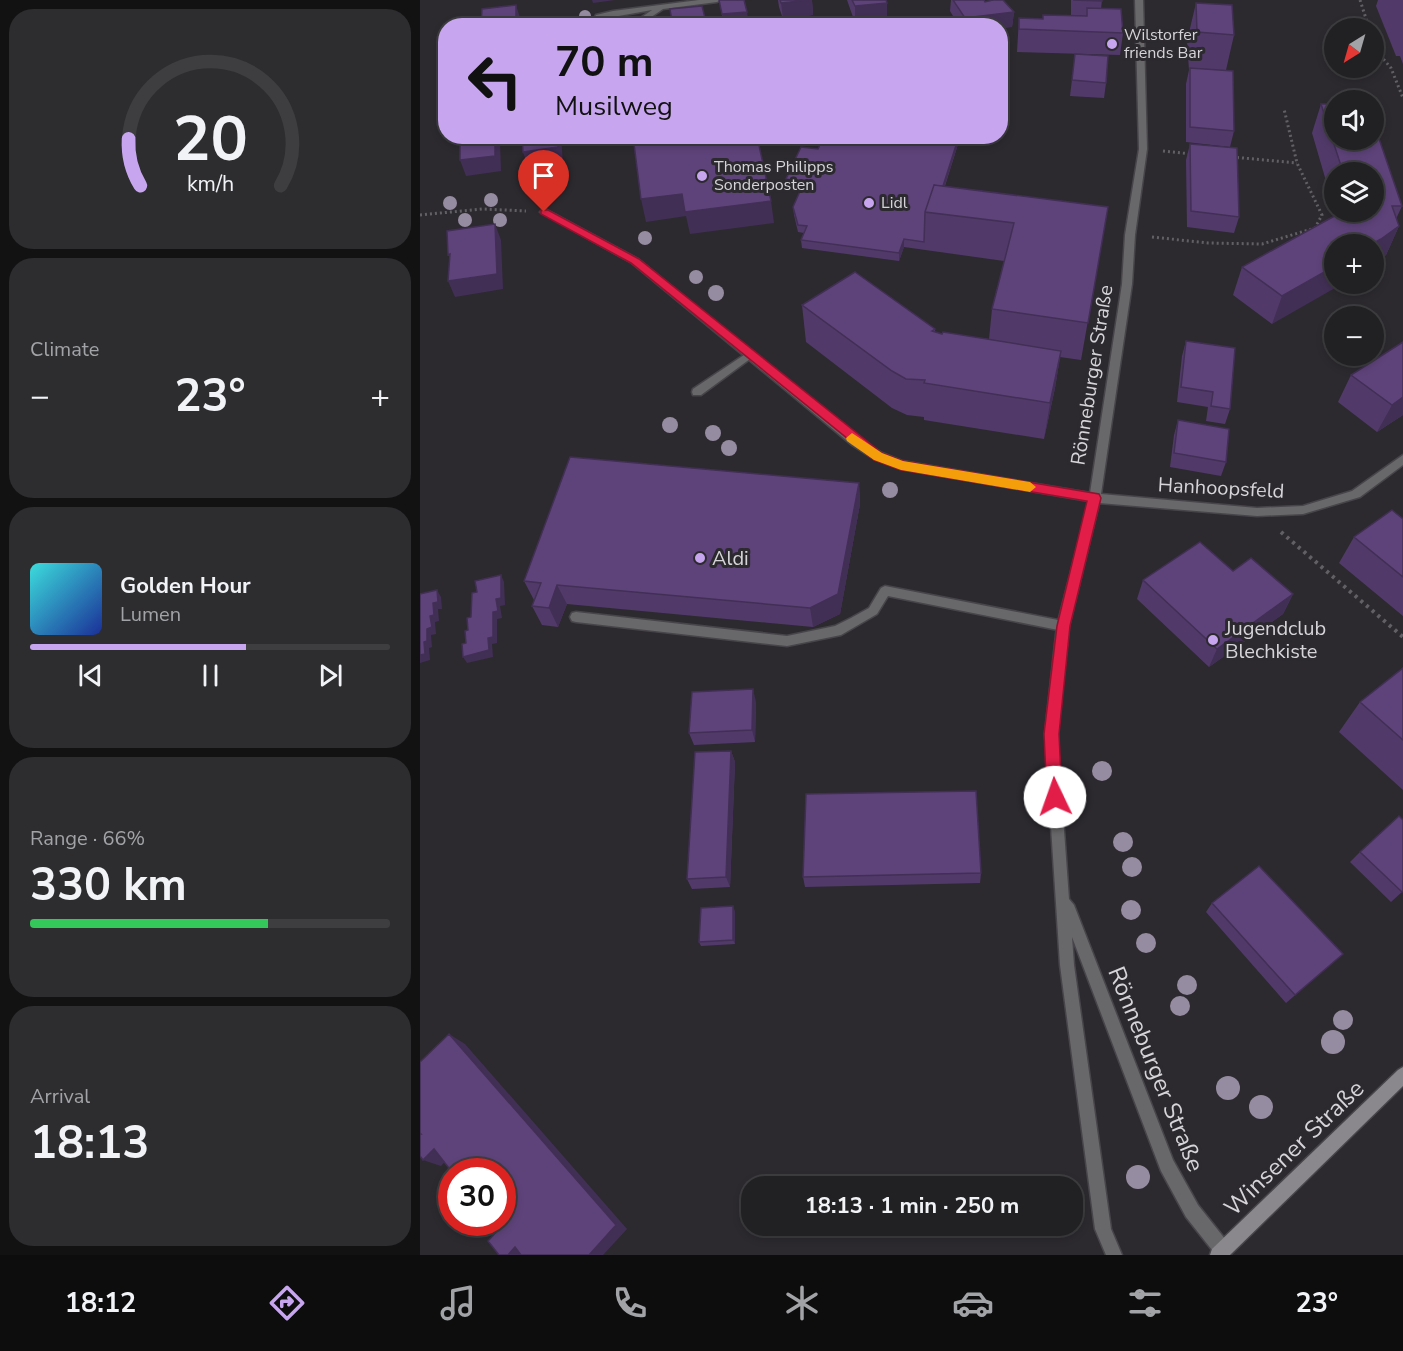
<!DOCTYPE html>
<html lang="en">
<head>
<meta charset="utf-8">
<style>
  body { margin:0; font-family:"Nunito Sans",sans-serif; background:#2d2d30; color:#f1f3f6; height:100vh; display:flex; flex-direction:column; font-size:22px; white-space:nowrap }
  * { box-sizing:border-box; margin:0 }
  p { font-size:20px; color:#a2a3a6 }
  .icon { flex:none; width:33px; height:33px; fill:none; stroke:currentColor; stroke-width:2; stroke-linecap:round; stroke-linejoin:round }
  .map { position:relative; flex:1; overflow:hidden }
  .details { display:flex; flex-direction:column; gap:9px; padding:9px; background:#121213; width:420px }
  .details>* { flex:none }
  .hud { position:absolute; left:18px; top:18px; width:570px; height:126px; border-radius:24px; box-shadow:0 3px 9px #0003,0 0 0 2px #3e3e41; background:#c8a6ef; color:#111; overflow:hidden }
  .needle { width:39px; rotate:217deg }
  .fabs { position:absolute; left:904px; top:18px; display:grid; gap:12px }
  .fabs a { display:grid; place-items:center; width:60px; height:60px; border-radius:50%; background:#212023; box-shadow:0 3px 9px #0003,0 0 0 2px #3e3e41; font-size:30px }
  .speed { position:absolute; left:18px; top:1158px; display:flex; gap:12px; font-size:30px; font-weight:700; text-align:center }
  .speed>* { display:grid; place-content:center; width:78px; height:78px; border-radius:50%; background:#212023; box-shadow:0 3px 9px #0003,0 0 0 2px #3e3e41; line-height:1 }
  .speed .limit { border:9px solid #d22; background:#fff; color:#111 }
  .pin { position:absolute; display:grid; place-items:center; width:51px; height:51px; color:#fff; margin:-62px -26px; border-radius:50% 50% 50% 0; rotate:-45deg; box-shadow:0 0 6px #0007 }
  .pin .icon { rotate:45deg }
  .me { position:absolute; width:66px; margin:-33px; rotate:357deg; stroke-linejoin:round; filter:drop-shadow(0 0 4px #0008) }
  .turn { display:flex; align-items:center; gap:21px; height:126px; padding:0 18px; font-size:27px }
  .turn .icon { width:78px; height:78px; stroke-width:2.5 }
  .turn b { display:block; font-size:42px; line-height:51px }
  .big { font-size:45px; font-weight:700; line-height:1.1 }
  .details .card { flex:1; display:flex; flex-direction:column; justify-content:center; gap:9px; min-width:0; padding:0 21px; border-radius:24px; background:#2d2d30 }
  .details .dial { align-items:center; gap:0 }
  .dial svg { height:156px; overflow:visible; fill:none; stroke:#3e3e41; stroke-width:7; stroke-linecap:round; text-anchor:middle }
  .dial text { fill:#f1f3f6; stroke:none }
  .song { display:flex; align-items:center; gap:18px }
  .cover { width:72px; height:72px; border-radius:9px; background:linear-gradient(135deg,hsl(180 70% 55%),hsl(230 70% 35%)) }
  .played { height:6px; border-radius:3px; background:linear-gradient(90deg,#c8a6ef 60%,#3e3e41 60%) }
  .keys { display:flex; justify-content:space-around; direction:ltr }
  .heat { display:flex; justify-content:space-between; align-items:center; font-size:33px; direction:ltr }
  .charge { height:9px; border-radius:4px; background:linear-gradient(90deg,#34c759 66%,#3e3e41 0) }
  .trip { position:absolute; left:321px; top:1176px; width:342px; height:60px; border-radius:24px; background:#212023; box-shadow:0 3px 9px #0003,0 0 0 2px #3e3e41; font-weight:700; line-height:60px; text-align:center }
  .menu { display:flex; height:96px; justify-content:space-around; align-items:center; background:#0d0d0e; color:#a2a3a6 }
  .menu .icon { width:42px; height:42px }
  .menu .current { color:#c8a6ef }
  .menu b { font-size:27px; color:#f1f3f6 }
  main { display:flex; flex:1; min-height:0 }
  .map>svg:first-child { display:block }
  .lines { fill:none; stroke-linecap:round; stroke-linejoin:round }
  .service-casing { stroke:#47454a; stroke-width:3 }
  .minor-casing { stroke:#47454a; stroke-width:3 }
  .secondary-casing { stroke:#47454a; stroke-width:3 }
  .path-far1 { stroke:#626065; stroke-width:3; stroke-dasharray:2 3; stroke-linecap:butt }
  .path { stroke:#626065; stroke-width:4; stroke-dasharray:3 4.5; stroke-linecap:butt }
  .service { fill:#686769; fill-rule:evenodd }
  .minor { fill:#686769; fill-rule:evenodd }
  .secondary { fill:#8a888c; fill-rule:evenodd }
  .tree { fill:#968ca1 }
  .wall { fill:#513a69; fill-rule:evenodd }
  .shaded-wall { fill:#422f55 }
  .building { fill:#5e437a; stroke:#422f55; stroke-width:1.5 }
  .route { fill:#e11d48; stroke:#92132f; stroke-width:1.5 }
  .slow { fill:#f59e0b }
  .poi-dot { fill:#c8a6ef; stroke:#2c2a2f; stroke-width:2 }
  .labels { text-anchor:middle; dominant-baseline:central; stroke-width:6; stroke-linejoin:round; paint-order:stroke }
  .far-poi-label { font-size:16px; fill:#d6d4d8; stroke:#2c2a2f; text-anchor:start }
  .street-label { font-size:20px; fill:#d6d4d8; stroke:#2c2a2f }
  .poi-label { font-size:20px; fill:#d6d4d8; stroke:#2c2a2f; text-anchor:start }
  .near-street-label { font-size:24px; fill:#d6d4d8; stroke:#2c2a2f }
</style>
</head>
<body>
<main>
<section class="details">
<div class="card dial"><svg viewBox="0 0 100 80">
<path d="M14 69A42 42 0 1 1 86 69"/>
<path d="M14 69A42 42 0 0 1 8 45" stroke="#c8a6ef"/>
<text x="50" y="56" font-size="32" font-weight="700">20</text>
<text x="50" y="72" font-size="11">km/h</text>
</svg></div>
<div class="card"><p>Climate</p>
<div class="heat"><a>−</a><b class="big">23°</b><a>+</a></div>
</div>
<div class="card">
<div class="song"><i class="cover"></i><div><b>Golden Hour</b><p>Lumen</p></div></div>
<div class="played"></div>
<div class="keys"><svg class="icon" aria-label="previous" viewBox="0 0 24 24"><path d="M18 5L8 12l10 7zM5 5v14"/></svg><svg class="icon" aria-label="pause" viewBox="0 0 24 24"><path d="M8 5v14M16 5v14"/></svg><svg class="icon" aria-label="next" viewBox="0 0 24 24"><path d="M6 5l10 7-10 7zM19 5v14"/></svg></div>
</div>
<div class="card"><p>Range · 66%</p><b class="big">330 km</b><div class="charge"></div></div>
<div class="card"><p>Arrival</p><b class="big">18:13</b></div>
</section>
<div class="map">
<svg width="983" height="1255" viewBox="0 0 983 1255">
  <rect width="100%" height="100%" fill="#2c2a2f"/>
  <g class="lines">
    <defs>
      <path id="service" d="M330 351 335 354 334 356 281 395H273L272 392 273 389Z
        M465 586 643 621 647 622 649 626 647 630 643 631 468 596 457 614 421 635 367 646 156 622 152 621 150 617 152 613 156 612 367 636 415 626 431 618 449 608 461 588Z"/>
      <path id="minor" d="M279 0H301L297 2 243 9 218 26H209L232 10 182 19 177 26H170L176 15 193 11Z
        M715 0H723L727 149 715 235 712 284 681 494 837 508 883 506 932 491 983 455V465L940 497 883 514 837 516 679 503 649 626 637 734 649 899 654 905 753 1160 778 1205 809 1244 811 1250 809 1255H796L766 1217 741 1171 652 937 654 965 691 1229 702 1255H686L675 1229 640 965 625 734 637 626 669 501 481 469 454 459 432 445 212 263 120 212 124 209 127 210 218 259 440 439 462 453 482 461 670 493 702 284 705 235 719 149Z"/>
      <path id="secondary" d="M983 1067V1086L810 1255H790L792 1249 978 1070Z"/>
    </defs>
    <use href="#service" class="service-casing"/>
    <use href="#minor" class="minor-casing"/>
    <use href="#secondary" class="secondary-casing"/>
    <path class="path-far1" d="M940 0 949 28
      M954 42 959 54 971 68 983 98
      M743 151 771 154
      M812 157 877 163
      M0 215 62 209 106 211
      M732 237 788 243 842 244 895 228 902 215 877 163 864 109"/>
    <path class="path" d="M861 532 983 637"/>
    <use href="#service" class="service"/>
    <use href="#minor" class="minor"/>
    <use href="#secondary" class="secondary"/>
  </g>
  <g class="tree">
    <circle cx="165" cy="16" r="6"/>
    <circle cx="71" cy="200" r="7"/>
    <circle cx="30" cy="203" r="7"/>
    <circle cx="45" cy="220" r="7"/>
    <circle cx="80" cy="220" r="7"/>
    <circle cx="225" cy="238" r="7"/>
    <circle cx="276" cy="277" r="7"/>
    <circle cx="296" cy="293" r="8"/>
    <circle cx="250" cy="425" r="8"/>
    <circle cx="293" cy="433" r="8"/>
    <circle cx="309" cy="448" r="8"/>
    <circle cx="470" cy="490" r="8"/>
    <circle cx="682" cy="771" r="10"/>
    <circle cx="703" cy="842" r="10"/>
    <circle cx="712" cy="867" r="10"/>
    <circle cx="711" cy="910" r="10"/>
    <circle cx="726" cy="943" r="10"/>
    <circle cx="767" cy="985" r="10"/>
    <circle cx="760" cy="1006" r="10"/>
    <circle cx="923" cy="1020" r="10"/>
    <circle cx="913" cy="1042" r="12"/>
    <circle cx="808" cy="1088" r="12"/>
    <circle cx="841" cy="1107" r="12"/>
    <circle cx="718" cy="1177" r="12"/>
  </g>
  <path class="wall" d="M299 0 329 26H304Z
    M358 0H392L393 15 363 19 359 7Z
    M427 0H466L467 18 451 20 465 26H417V19L433 17Z
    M531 0H564L565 2 594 12 592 27 580 26H539L530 11Z
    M651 0H682L681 9 703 33 700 55 597 52 599 18 623 19 651 15Z
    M958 0H983V64L980 56H976L956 6Z
    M776 3 814 35 806 70 814 131 810 147 766 142V84L769 70 767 41Z
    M655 54 686 83 684 98 650 96Z
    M901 104 982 206 976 219 979 226 966 255 954 264V244L852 324 813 295 822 267 916 215 892 133ZM915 172H954V212H915Z
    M404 136H540L539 141 525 186 688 207 661 360 640 357 635 388 624 439 504 420V417L487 415 472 408 386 342 382 305 515 329V332L522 334 569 339 572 309 584 261 484 247 479 261 382 248 381 240 384 233 378 232 374 215 373 207 381 189 367 187 366 179 398 149Z
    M770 144 819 217 814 233 767 227 766 160Z
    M766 341 810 409 805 424 786 421 788 407 757 402 762 356Z
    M983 342V415L957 432 918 402 931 375Z
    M758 420 806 462 801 476 750 467 754 435Z
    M439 483 440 504 420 614 393 627 147 604 138 627 122 625 112 606 114 600 104 581Z
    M983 519V616L919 563 934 537Z
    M813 571 873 594 863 614 789 667 717 599 723 580Z
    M983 668V790L919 732 940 702Z
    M336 702 335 742 274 745 269 733Z
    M311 751 315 762 310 887 272 889 267 879Z
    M940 852 983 891 971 902 930 862Z
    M561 873 560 883 385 887 383 877Z
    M792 903 923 954 866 1003 786 912Z
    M315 911V944L281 946 279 942Z"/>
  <path class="shaded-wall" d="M172 0H195L173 3Z
    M392 0 393 15 363 19 361 3Z
    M467 3V18L435 22V6Z
    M96 5 101 21V26H97L96 24Z
    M327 12 329 26H304L302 14Z
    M594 12 592 27 580 29V26H545V18Z
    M285 18 286 26H253L252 21Z
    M75 136H78L80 142 81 171 46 176 40 160Z
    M137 136H141L143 163 108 167 103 152Z
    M539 136H540L539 141 516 213H514Z
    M262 194 351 201 354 223 270 234 266 216 226 222 221 199Z
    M75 224 81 240 83 289 35 297 28 281Z
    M979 226 966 255 954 264V244H952Z
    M484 239V247L479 261V253Z
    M915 266V284H922L852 324 862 296Z
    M641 351 635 388 624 439 630 403Z
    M983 397V415L957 432 972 405Z
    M439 483 440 504 420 614 393 627 390 608Z
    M81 575 84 582 85 605 80 606 82 618 77 619V643L72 644 73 657 47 663 43 657 68 638Z
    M137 585 147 604 138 627 129 608Z
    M17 590 21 597 22 609H18L19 621 15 622 16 634 11 635 12 647 9 648 10 660 0 663V655Z
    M873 594 863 614 789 667 797 649Z
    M333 689 336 702 335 742 332 730Z
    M311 751 315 762 310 887 306 877Z
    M313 906 315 911V944L313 940Z
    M29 1034 45 1044 207 1229 183 1255H169Z
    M14 1149 31 1155 21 1166 3 1160Z
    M95 1247 105 1255H88Z"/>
  <path class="building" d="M299 0H324L327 12 302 14Z
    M360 0H390L361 3Z
    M432 0H466L467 3 435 6Z
    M533 0H564L565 2 573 0H583L594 12 545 18Z
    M653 0H682V1Z
    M776 3 812 5 814 35 777 32Z
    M96 5V24L84 26H61L62 9Z
    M282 6 285 18 252 21 250 9Z
    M667 8 701 9 703 33 599 29V18L623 19V15L667 16Z
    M449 15 452 20 462 19 465 26H419L417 19Z
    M398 18 400 26H354V23Z
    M655 54 688 56 686 83 652 80Z
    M770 68 813 71 814 131 770 127Z
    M901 104H915V140H954V124L982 206H972L979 226 961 239 952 244H915V266L862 296 822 267 920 213 924 216 930 212H954V172H923Z
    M40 136H75V156L40 160Z
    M102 136H137L138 147 103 152Z
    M213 136H337L351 201 265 212 262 194 221 199Z
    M404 136H539L523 186 514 185 505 212 504 242 484 239 479 253 381 240 387 226 378 225 373 207 384 182 366 179 381 147 398 149Z
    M770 144 817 148 819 217 771 211Z
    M514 185 688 207 668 323 572 309 594 223 505 212Z
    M75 224 77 274 28 281 30 254 28 255 27 231Z
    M435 272 515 329 512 331 522 334 523 332 641 351 630 403 504 383 505 380 486 379 472 371 382 305Z
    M766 341 815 348 810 409 791 406 793 392 761 387Z
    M983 342V397L972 405 931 375Z
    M758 420 809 429 806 462 754 453Z
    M150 457 439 483 418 594 390 608 137 585 129 608 112 606 121 583 104 581Z
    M972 510 983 519V577L934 537Z
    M780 542 813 571 831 558 873 594 797 649 723 580Z
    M81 575V598L76 599 78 611 73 612V637L68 638 69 650 43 657 42 644 46 643 45 631 48 630 47 618 51 617 52 593 57 592 55 581Z
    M17 590 18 602 13 603 14 615 10 616 12 627 7 629V641L4 642 5 654 0 655V594Z
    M983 668V740L940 702Z
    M333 689 332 730 269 733 272 692Z
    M311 751 306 877 267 879 275 752Z
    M556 791 561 873 383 877 386 794Z
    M979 816 983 820V891L982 892 940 852Z
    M839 866 923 954 875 995 792 903Z
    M313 906V940L279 942 281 908Z
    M29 1034 196 1225 169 1255H101L95 1247 88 1255H79L68 1241 79 1229 74 1222H82V1172H32L14 1149 3 1160 0 1156V1134H1L0 1133V1062Z"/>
  <path class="route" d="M121 210H128L219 259 462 453 483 461 679 494 681 498 650 626 639 734 642 797 640 802H630L627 797 624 734 637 626 667 501 481 470 454 460 211 263 121 214Z"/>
  <path class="slow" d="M432 433 462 453 483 461 610 482 616 487 610 492 481 470 454 460 427 441 426 438Z"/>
  <g class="poi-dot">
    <circle cx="692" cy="44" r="6"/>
    <circle cx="282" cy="176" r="6"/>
    <circle cx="449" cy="203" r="6"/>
    <circle cx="280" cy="558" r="6"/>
    <circle cx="793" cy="640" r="6"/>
  </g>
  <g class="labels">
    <g class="far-poi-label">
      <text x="704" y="35">Wilstorfer<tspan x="704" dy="18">friends Bar</tspan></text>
      <text x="294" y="167">Thomas Philipps<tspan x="294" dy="18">Sonderposten</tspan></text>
      <text x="461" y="203">Lidl</text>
    </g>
    <g class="street-label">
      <text transform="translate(672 375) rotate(-81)">Rönneburger Straße</text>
      <text transform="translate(801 488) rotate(3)">Hanhoopsfeld</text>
    </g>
    <g class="poi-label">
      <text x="292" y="558">Aldi</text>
      <text x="805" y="628">Jugendclub<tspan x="805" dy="23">Blechkiste</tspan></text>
    </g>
    <g class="near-street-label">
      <text transform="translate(736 1069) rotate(68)">Rönneburger Straße</text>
      <text transform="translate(874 1148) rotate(-44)">Winsener Straße</text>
    </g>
  </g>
</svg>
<div class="fabs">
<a><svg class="needle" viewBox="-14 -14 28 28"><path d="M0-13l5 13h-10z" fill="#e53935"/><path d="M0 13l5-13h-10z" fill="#a2a3a6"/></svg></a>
<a><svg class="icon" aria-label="sound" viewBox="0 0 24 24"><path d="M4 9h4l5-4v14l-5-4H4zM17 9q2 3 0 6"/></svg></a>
<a><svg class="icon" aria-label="layers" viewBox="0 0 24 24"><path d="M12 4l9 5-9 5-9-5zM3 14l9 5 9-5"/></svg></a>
<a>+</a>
<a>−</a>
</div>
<div class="speed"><div class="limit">30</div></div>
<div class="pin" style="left:124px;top:212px;background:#d93025"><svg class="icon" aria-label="arrive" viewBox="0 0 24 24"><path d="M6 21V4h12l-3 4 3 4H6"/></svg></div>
<svg class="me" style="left:635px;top:797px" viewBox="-20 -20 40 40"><circle r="19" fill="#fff"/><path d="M0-13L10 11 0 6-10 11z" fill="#e11d48"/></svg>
<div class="trip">18:13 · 1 min · 250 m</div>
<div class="hud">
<div class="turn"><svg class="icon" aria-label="left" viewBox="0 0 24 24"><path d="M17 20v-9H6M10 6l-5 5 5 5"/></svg><div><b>70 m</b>Musilweg</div></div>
</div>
</div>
</main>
<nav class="menu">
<b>18:12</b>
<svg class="icon current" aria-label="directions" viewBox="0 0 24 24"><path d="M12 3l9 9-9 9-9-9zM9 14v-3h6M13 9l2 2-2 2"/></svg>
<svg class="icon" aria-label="music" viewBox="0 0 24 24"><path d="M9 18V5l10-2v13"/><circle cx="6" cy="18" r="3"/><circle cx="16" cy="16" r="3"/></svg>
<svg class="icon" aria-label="phone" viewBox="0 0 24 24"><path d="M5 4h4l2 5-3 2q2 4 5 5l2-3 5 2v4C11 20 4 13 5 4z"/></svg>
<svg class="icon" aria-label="climate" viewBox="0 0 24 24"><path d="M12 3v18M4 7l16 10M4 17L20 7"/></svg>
<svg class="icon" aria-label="car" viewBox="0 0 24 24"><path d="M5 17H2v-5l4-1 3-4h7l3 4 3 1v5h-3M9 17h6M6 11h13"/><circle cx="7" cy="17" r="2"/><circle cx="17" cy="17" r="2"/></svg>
<svg class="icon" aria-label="filters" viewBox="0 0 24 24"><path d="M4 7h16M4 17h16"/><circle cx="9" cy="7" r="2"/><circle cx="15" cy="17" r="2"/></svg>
<b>23°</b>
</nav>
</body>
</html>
